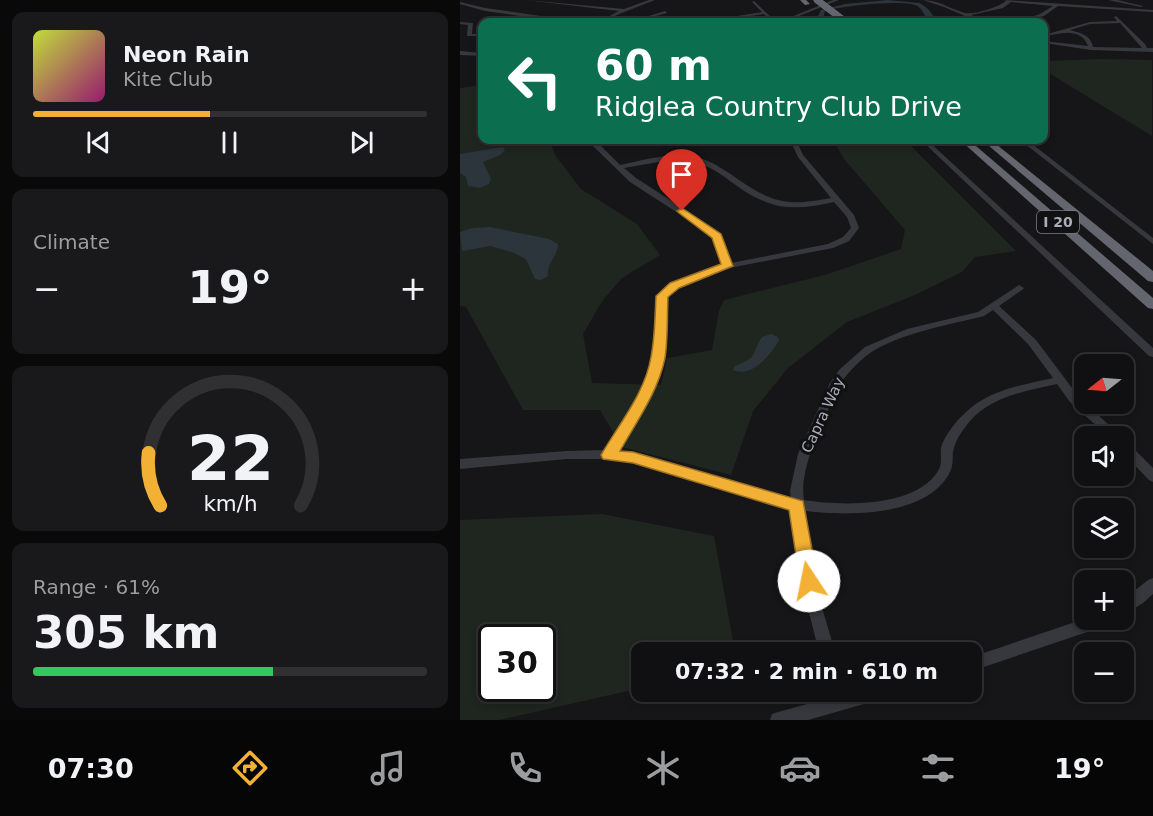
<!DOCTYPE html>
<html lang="en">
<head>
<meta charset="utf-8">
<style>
  body { margin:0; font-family:"DejaVu Sans",sans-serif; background:#19191b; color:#f1f3f6; height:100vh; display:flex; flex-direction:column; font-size:22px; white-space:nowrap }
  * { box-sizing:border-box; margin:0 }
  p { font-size:20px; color:#9c9d9f }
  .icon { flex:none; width:33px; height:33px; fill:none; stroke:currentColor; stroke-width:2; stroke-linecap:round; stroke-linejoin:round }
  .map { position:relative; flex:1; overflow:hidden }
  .side { display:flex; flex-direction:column; gap:12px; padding:12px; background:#09090a; width:460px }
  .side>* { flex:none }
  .banner { position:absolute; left:18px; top:18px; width:570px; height:126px; border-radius:12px; box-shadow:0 3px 9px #0003,0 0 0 2px #303032; background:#0b6e4f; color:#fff; overflow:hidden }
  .needle { width:39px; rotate:253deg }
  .tools { position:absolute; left:614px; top:354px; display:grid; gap:12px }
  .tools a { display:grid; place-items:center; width:60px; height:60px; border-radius:12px; background:#101012; box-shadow:0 3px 9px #0003,0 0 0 2px #303032; font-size:30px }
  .speed { position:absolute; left:18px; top:624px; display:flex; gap:12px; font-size:30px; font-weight:700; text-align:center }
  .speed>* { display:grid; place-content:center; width:78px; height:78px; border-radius:50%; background:#101012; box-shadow:0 3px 9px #0003,0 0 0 2px #303032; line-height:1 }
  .speed .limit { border:3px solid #111; border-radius:9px; background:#fff; color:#111 }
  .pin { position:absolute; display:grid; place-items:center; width:51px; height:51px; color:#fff; margin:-62px -26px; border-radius:50% 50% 50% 0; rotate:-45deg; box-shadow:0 0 6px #0007 }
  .pin .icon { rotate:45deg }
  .me { position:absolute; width:66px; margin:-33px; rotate:349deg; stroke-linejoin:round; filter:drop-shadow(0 0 4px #0008) }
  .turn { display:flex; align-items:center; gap:21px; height:126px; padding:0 18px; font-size:27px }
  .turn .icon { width:78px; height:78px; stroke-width:2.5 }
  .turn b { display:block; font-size:42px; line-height:51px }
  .big { font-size:45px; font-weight:800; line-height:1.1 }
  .side .card { flex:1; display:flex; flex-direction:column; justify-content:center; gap:9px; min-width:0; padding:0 21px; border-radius:12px; background:#19191b }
  .side .dial { align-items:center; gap:0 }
  .dial svg { height:156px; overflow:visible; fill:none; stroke:#303032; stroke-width:7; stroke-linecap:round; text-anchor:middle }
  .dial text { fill:#f1f3f6; stroke:none }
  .song { display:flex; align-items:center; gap:18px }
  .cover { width:72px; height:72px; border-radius:9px; background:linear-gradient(135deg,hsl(70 70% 55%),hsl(320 70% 35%)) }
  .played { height:6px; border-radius:3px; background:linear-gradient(90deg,#f2b134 45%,#303032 45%) }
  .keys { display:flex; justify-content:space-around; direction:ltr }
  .heat { display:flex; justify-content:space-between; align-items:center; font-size:33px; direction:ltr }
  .charge { height:9px; border-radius:4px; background:linear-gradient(90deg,#34c759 61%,#303032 0) }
  .trip { position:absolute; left:171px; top:642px; width:351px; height:60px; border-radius:12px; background:#101012; box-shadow:0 3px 9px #0003,0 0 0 2px #303032; font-weight:800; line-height:60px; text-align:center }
  .dock { display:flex; height:96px; justify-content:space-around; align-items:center; background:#060607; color:#9c9d9f }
  .dock .icon { width:42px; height:42px }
  .dock .on { color:#f2b134 }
  .dock b { font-size:27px; color:#f1f3f6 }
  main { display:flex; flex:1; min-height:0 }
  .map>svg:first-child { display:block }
  .green { fill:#1e261f; fill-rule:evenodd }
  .water { fill:#2c353c }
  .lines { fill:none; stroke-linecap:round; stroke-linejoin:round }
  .minor { fill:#37383d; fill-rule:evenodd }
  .highway { fill:#63666e; fill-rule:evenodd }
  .highway-bridge { stroke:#63666e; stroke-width:7 }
  .route { fill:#f2b134; stroke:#9d7322; stroke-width:1.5 }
  .labels { text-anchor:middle; stroke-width:6; stroke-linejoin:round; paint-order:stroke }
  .shield { fill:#111113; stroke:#7b7e86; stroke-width:1.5 }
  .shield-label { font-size:14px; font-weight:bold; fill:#a8adb8 }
  .street-label { font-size:15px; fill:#a8adb8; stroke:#111113 }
</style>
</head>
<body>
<main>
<section class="side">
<div class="card">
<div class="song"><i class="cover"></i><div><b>Neon Rain</b><p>Kite Club</p></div></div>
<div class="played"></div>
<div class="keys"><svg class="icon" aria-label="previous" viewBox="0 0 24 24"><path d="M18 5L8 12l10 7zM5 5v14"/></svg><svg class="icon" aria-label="pause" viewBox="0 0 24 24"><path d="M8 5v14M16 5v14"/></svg><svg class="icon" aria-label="next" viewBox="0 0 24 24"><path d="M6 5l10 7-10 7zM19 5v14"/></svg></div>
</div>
<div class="card"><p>Climate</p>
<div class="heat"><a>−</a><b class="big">19°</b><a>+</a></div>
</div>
<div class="card dial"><svg viewBox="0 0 100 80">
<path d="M14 69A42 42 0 1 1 86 69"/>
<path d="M14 69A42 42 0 0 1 8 42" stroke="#f2b134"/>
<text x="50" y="56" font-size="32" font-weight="700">22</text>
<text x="50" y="72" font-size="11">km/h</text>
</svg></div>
<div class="card"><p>Range · 61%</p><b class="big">305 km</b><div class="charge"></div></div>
</section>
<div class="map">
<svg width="693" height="720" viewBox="0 0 693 720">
  <rect width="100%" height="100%" fill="#161618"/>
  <path class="green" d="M639,59L692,60V136L584,70V61Z
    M22,85V140H90L95,155L121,189L177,224L200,255L162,278L143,300L123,334L132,383L201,385L207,358L252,350L259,311L264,300L365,275L441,249L445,230L384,159L373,140H445L556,251L515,257L502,272L455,295L387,322L328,368L293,411L271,475L162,447L140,410H63L6,307L0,306V88Z
    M142,514L254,536L275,652H182L181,688L39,720H0V520ZM32,638H82V688H32Z"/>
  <path class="water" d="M428,0L460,3L468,9L478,22H469C464,16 463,8 455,5C438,0 383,6 365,11L362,22H355L361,10L385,4Z
    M43,147L45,150L40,155L23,162L31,179L29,184L20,188L8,186L6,177L0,173V154Z
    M30,227L89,239L98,244C98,256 86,264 88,276L81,280L75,279L66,259L52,252L30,246L2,251L0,232L12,228Z
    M311,334L318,337L319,340C311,355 292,378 273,370L275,366C300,356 290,355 302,337Z"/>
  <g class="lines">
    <path class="minor" d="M65,0L164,9L189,0H195L159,14L142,22H138L159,11Z
      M373,0H379L324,22H319Z
      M463,0C479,0 490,9 505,13C514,15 539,7 546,1L545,0L693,10V12L598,6L584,16L555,22L580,14L593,6L551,2L543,8L511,15L524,22H519L484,7Z
      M648,0H657L683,6L681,7Z
      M294,1L316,22H312L304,14L249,22L247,21L302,12L292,2Z
      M0,2L25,8L88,17L102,22L25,11L0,4Z
      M205,11L207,13L174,22H169Z
      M656,16L685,44L687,48H693V52L631,50L584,43V41L628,46C621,27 599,33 584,37V35L630,22L657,21L654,17ZM660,23L682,48L633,47C631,35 620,33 610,30L630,24Z
      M0,22L13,23L12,34H22V36H7L8,25L0,24Z
      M0,51L22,53V56L0,55Z
      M129,140H135L160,165C187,159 216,151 243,159C256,164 268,172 279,180C314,204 330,206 371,198L338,157L330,140H336L343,155L394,215L399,228L389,241L373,248L269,268L212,291L205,301L203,356L199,372L192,393L157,451L184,455L269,482L331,498L330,491L338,454L370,383L379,370L405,347L447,329L518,312L559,285L564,288L562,290L539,306L576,340L624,404H626L661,436H648L610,402L597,384C567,391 532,396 510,421C504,428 496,439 494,448C491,458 495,463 489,474C465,517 387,516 346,511L359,597L375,652H359L345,597L332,508L295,499L172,461L150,459H107L0,469V459L107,451L146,450L180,393L189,372L193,356L195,301L206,287L262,265L257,242L249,233L170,182L133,146ZM210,160C259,159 267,187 306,202C328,211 352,207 374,202L387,217L391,228L383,237L368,244L271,263L265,242L255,229L176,178L164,168ZM533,310L568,344L593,378C562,385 527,390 504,414C496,421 483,438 481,448C480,456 483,463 478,471C455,508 381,506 344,500C338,466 367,415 380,384C388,372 401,359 413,351C445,332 489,325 524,316Z
      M461,140H467L693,348V357L689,356Z
      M560,140H567L693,238V244Z
      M663,441L667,442L693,468V482L689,480L663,453Z
      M693,578V594L683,603L663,615V600L688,580Z
      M624,619L650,620L647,625L642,627L512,671V657Z
      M391,692H426L424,698L418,700L348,720H310L312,714L318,712Z"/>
    <path class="highway" d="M340,0H346L350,4L345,5Z
      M500,140H509L693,298V309L688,308Z
      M522,140H531L693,271V282L688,281Z"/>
    <path class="highway-bridge" d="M357,0L386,22"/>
  </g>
  <path class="route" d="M222,208L261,234L273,266L219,288L208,297C207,317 208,339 205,358C198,392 177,421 160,451L173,452L343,501L358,581L356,586L349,589L342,586L340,581L329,510L173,463L143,459L141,455C159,424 185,393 191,357C195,337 195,316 196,296L210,283L261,264L252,238L219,213L217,211Z"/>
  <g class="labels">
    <rect class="shield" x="577" y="211" width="42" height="22" rx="4.5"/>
    <g class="shield-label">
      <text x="598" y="227">I 20</text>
    </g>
    <g class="street-label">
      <text transform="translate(363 415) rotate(-65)" y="5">Capra Way</text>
    </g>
  </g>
</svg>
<div class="tools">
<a><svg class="needle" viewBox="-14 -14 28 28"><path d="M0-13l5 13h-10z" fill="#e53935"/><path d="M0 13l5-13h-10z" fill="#9c9d9f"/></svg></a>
<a><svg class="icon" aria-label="sound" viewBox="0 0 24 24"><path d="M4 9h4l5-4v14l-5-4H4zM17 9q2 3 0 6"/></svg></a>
<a><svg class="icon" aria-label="layers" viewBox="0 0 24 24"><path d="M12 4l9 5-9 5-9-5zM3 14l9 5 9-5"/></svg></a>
<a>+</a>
<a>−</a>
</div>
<div class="speed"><div class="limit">30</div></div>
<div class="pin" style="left:222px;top:211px;background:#d93025"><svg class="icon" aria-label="arrive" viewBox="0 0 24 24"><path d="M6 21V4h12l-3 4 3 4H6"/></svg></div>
<svg class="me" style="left:349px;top:581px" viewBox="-20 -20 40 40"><circle r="19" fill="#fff"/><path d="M0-13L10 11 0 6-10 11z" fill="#f2b134"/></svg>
<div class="trip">07:32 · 2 min · 610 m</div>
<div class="banner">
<div class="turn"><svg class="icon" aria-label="left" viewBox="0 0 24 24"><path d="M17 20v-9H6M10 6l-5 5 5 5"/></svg><div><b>60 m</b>Ridglea Country Club Drive</div></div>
</div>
</div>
</main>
<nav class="dock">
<b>07:30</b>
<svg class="icon on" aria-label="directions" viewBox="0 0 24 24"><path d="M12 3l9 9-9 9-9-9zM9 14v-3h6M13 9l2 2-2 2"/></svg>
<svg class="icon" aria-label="music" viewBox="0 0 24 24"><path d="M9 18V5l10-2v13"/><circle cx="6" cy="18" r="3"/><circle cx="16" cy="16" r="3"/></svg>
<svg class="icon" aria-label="phone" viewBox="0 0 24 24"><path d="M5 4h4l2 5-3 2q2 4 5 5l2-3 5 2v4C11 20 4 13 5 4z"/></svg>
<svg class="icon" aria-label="climate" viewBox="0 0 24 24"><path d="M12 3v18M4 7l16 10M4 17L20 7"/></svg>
<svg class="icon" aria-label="car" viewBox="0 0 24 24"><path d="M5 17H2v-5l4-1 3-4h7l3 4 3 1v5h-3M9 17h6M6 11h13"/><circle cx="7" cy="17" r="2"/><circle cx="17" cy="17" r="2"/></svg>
<svg class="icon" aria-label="filters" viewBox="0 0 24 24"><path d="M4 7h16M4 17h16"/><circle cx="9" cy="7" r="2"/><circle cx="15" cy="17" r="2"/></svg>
<b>19°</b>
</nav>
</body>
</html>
